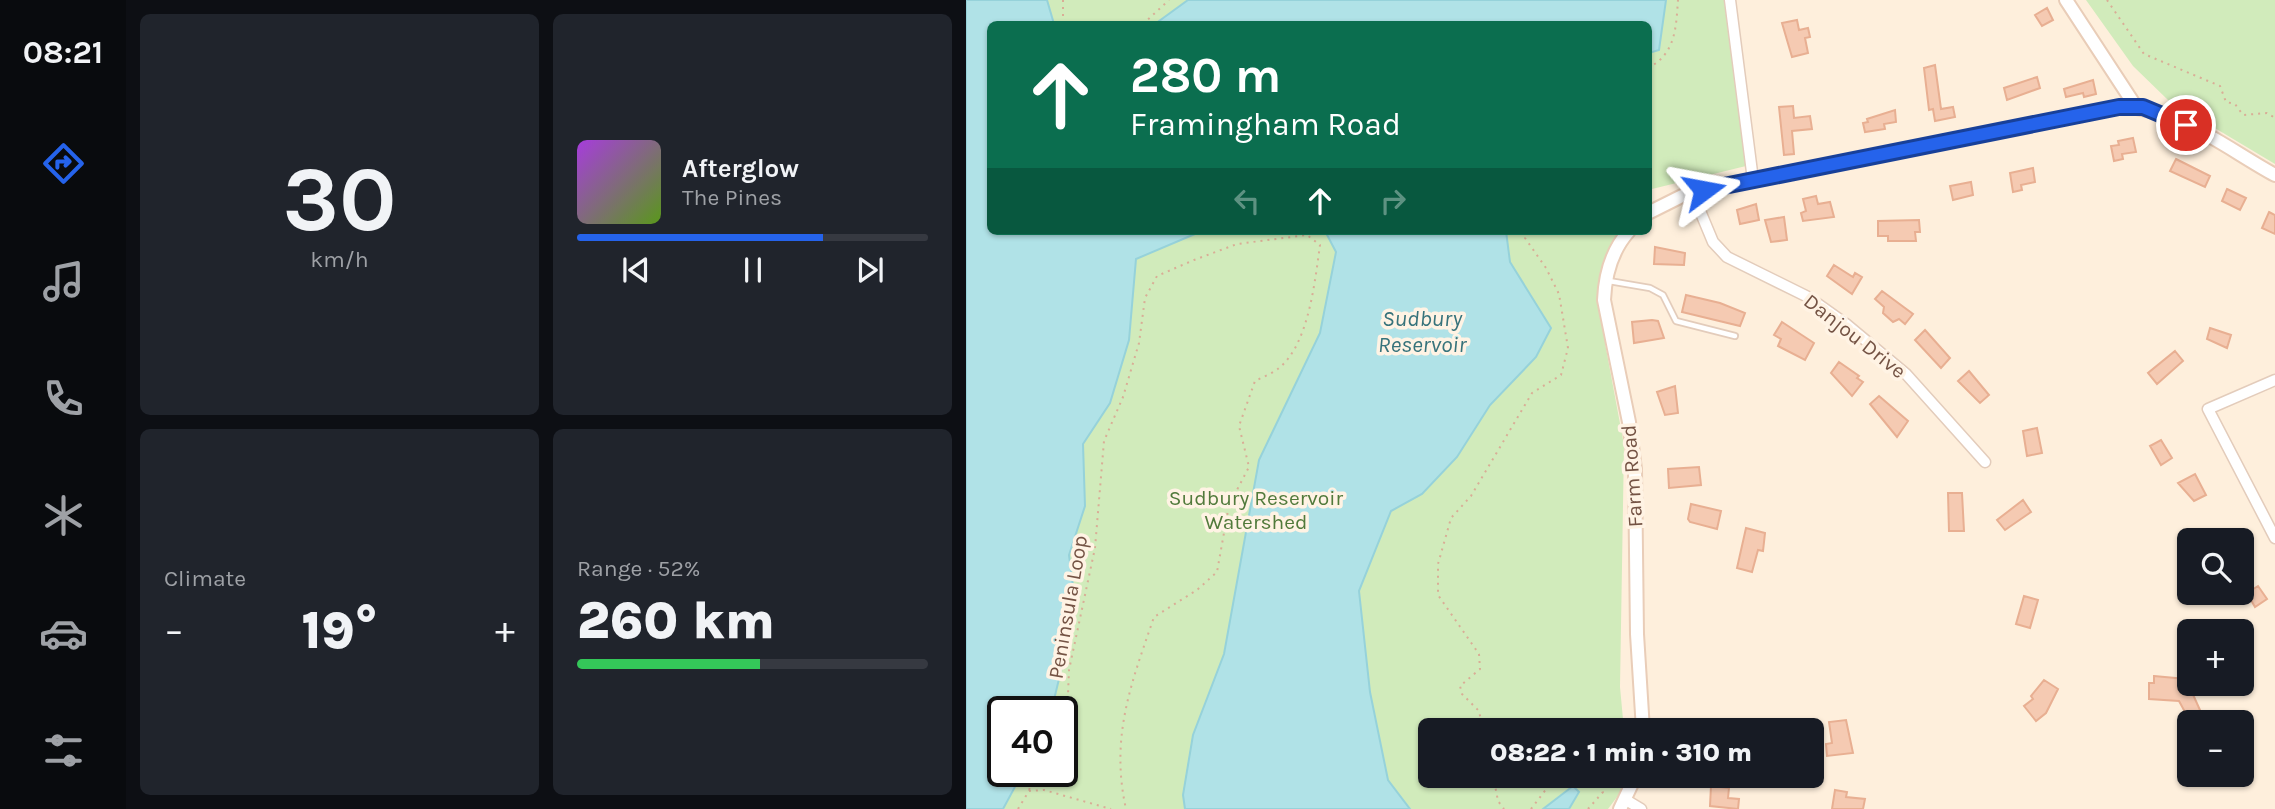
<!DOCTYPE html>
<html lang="en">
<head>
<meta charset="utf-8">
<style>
  body { margin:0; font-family:Karla,sans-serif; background:#20242c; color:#f1f3f6; height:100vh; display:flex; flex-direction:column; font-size:26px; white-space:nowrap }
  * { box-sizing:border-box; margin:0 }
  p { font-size:23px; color:#9ea1a6 }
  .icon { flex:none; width:38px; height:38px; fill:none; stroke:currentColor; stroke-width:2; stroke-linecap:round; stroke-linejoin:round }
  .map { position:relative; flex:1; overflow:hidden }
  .panel { display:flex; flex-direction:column; gap:14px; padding:14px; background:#0d0f14; width:840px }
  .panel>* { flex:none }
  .guide { position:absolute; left:21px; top:21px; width:665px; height:214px; border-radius:10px; box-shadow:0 2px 5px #0004; background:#0b6e4f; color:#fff; overflow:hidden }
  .fabs { position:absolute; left:1211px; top:528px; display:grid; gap:14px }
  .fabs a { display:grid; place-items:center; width:77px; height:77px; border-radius:10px; background:#171b24; box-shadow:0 2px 5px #0004; font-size:35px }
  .speed { position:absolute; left:21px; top:696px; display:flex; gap:14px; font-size:35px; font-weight:700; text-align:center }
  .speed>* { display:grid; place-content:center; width:91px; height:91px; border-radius:50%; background:#171b24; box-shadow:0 2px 5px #0004; line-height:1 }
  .speed .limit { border:4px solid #111; border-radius:10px; background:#fff; color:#111 }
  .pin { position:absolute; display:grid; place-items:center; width:60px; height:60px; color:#fff; margin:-30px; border:4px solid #fff; border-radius:50%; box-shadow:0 2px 7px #0007 }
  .me { position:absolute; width:77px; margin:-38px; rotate:77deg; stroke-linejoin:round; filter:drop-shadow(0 0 5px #0008) }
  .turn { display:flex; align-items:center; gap:24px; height:147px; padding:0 28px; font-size:32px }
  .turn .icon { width:91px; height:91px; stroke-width:2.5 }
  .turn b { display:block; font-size:49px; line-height:60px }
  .lanes { display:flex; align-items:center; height:66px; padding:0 28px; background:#0003; justify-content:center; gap:35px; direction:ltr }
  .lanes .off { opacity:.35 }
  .big { font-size:52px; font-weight:800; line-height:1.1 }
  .panel .widget { flex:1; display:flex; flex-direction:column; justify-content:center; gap:10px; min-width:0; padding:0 24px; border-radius:10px; background:#20242c }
  .panel .dial { align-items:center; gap:0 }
  .dial b { font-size:91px; line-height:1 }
  .song { display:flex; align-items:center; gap:21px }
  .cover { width:84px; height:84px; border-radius:10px; background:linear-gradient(135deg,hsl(280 70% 55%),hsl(90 70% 35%)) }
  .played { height:7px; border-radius:4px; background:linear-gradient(90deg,#2563eb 70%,#363941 70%) }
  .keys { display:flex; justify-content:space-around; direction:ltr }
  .heat { display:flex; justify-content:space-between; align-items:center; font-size:38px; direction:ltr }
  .charge { height:10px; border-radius:5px; background:linear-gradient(90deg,#34c759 52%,#363941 0) }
  .panel .tiles { flex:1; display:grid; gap:14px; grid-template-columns:repeat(2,1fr) }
  .trip { position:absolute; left:452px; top:718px; width:406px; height:70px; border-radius:10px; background:#171b24; box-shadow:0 2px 5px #0004; font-weight:800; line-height:70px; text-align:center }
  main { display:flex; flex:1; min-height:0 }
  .tab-bar { display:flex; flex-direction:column; width:126px; justify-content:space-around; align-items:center; background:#090b0e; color:#9ea1a6 }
  .tab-bar .icon { width:49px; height:49px }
  .tab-bar .current { color:#2563eb }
  .tab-bar b { font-size:32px; color:#f1f3f6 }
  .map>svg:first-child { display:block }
  .green { fill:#d1ebbb; fill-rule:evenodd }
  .water { fill:#b0e2e7; stroke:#96d2da; stroke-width:2 }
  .building { fill:#f5cab2; stroke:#e8af92; stroke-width:2 }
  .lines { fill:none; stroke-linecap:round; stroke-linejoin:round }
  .lane-casing { stroke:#e3ccbb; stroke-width:8 }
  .street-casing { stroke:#e3ccbb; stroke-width:13 }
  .secondary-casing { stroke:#e9cdb8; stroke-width:16 }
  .path { stroke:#d9ad96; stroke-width:2; stroke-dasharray:2 5; stroke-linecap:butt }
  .lane { stroke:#fff; stroke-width:4.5 }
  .street { stroke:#fff; stroke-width:10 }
  .secondary { stroke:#fff; stroke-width:12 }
  .route-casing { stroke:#184099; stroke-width:18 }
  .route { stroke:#2563eb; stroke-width:12 }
  .labels { text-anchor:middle; stroke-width:7; stroke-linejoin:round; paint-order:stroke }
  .street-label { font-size:21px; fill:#745344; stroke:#fff3e4 }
  .park-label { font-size:21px; fill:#517a3b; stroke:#fff3e4 }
  .water-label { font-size:23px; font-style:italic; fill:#37737b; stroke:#fff3e4 }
</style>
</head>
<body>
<main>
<nav class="tab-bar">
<b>08:21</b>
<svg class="icon current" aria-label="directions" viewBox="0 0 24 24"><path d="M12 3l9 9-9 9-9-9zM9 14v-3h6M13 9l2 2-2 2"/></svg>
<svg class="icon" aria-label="music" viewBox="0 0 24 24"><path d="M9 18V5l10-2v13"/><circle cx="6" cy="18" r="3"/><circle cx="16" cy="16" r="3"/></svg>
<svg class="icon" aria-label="phone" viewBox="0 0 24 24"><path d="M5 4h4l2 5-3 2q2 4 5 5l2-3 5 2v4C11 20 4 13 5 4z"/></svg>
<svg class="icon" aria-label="climate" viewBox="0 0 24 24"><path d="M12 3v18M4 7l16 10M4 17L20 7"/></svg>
<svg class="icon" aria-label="car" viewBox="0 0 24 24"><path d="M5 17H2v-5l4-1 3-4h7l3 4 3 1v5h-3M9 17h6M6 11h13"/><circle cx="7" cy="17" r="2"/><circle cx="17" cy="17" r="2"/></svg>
<svg class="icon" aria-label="filters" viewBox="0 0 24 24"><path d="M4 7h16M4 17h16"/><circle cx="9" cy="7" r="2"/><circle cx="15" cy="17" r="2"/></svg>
</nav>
<section class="panel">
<div class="tiles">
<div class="widget dial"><b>30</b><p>km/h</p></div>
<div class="widget">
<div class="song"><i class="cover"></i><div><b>Afterglow</b><p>The Pines</p></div></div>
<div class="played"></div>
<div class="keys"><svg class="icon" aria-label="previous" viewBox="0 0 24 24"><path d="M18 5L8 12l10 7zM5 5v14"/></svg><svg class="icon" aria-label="pause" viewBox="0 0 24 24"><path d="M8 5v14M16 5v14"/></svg><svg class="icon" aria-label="next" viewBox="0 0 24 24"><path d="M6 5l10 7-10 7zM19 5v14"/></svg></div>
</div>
<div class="widget"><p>Climate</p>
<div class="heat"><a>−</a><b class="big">19°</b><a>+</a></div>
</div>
<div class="widget"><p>Range · 52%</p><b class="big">260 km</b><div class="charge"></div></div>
</div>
</section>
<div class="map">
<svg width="1309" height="809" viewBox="0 0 1309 809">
  <rect width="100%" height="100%" fill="#feefdc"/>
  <path class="green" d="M0,0H758L780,166L686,189L683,195L682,24H24V231H659L638,264L639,343L658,445L654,687L658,730H464V775H659L654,793L642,809H0ZM37,712H96V772H37Z
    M1120,0H1309V164L1202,100L1167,66Z"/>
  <path class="water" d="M0,0H81L88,24H24V231H236L170,259L163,340L144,403L117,444L119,506L103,555L110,609L85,712H37V772H57L37,809H0Z
    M222,0H700L693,50L683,53L682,24H189Z
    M359,231H540L544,262L585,328L570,357L524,405L491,457L456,494L425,511L393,591L404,692L422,780L444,809H219L217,795L227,735L258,654L293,460L354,333L370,252Z
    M607,786L613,792L603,809H577Z"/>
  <path class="building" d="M1081,8L1087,20L1076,26L1069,15Z
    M831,20L833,30L842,28L844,37L839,38L842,53L826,57L816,23Z
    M969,65L975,109L987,107L989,117L969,121L967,109L963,110L958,68Z
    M1071,77L1074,88L1041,100L1038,88Z
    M1127,80L1130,94L1118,97L1117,93L1100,97L1098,89Z
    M827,106L828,118L844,116L846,129L826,131L828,154L818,155L813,107Z
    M929,110L930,122L918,124L919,129L899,132L897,123L902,122L901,119Z
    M1167,138L1170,152L1156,154L1157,159L1148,161L1145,146L1153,145L1152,141Z
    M1210,159L1244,176L1239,187L1204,171Z
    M1067,168L1069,182L1055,185L1056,190L1047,192L1044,173Z
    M1005,182L1007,195L987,200L984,186Z
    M1261,189L1280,198L1274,210L1256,201Z
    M850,196L852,204L864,202L868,217L837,221L835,213L840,211L837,199Z
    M790,204L793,220L774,224L771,210Z
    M1303,212L1309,215V234L1296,228Z
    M818,217L821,240L805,242L799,220Z
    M953,220L954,232H949L950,241H922V236H912V221Z
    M689,247L719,253L718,265L688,264Z
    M868,265L887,277L889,273L896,277L886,294L861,276Z
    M916,291L947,314L939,324L933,319L927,322L917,313L918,307L909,299Z
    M720,295L754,303L779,313L774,326L716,312Z
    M686,320L692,321L698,338L668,343L666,322Z
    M816,322L848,343L839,360L812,346L815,339L808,335Z
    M1244,328L1265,335L1261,348L1241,339Z
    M959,330L984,358L975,368L949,340Z
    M1209,351L1217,361L1191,384L1182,373Z
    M873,362L893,376L891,378L897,382L886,396L865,373Z
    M1003,371L1023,395L1014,403L992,381Z
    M709,386L712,413L699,415L691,392Z
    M913,396L942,421L931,437L904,404Z
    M1071,428L1076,453L1061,456L1057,431Z
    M1195,440L1206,458L1195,465L1184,446Z
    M733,467L735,485L703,488L702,469Z
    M1229,474L1240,495L1228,501L1212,483Z
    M982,493H996L998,531H983Z
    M1057,500L1065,512L1039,530L1031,520Z
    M725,504L755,511L751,529L724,522L722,519Z
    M780,528L799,533L797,551L792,550L786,572L771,568Z
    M1292,586L1301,599L1289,607L1281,593Z
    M1058,596L1072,600L1064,628L1050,624Z
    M1188,676L1220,679L1238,719L1225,723L1213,701L1183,699V683H1188Z
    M1078,680L1092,689L1080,713L1070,721L1058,706L1067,699L1065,696Z
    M880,720L887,753L861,756L860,744L866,743L863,722Z
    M745,786L763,788L762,798L773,799L772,809L744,806Z
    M869,790L881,792L880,797L899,799L897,809H866Z"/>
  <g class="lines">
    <g class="lane-casing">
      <path id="lane" d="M643,281L684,288L697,295L710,321L769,336"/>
    </g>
    <g class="street-casing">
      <path id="street" d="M764,0L787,180
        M727,194L747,242L761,257L842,297L880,324L940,374L1019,462
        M1309,380L1242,409L1309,538
        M660,800L675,809"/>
    </g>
    <g class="secondary-casing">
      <path id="secondary" d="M1100,0L1170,107
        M682,213L716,196L761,185L1153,107C1210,106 1261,149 1309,175
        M663,231C646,250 639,275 638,300L663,422L669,469L671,634L677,730
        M654,809L670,775"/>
    </g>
    <path class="path" d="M97,0V24
      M1141,0L1178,54L1254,86L1260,102L1269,104L1277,115L1301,113L1309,118
      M177,24L203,0
      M682,68C710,54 710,27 712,0
      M95,712L102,694L103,670L129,548L138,441L157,397L173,343L179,298L191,276L228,260L271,244L341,235L354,245C349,280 343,344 313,368C307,373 297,377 289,381L273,426L283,467L263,505L251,572L231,590L188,617C165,684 144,737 160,809
      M517,730L513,711L496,694L494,686L514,669L513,654L472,595V564L485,518L505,496L566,393L595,375L602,348L593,294L580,268L559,238V231
      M527,775L532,801L538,809
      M63,790L71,772
      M52,809L63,791L78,790L145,809
      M565,809L591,775
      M622,809L637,792L631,775"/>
    <use href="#lane" class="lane"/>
    <use href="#street" class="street"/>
    <use href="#secondary" class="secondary"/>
  </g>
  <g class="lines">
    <g class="route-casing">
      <path id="route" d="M738,190L1153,107H1177L1220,125"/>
    </g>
    <use href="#route" class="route"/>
  </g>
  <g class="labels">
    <g class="street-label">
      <text transform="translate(889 336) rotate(38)" y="7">Danjou Drive</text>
      <text transform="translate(666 476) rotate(-94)" y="7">Farm Road</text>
      <text transform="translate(102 607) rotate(-80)" y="7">Peninsula Loop</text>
    </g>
    <g class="park-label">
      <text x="290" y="505">Sudbury Reservoir<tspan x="290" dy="24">Watershed</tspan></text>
    </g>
    <g class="water-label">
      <text x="456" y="326">Sudbury<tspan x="456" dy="26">Reservoir</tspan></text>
    </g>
  </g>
</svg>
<div class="fabs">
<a><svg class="icon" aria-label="search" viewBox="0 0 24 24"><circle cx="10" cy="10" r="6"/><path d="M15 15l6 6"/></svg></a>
<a>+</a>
<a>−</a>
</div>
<div class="speed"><div class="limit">40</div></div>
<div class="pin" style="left:1220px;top:125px;background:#d93025"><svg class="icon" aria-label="arrive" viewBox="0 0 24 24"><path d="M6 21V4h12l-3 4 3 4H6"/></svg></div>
<svg class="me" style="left:738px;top:190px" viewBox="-20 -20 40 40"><path d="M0-17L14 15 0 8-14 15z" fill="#2563eb" stroke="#fff" stroke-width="4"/></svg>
<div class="trip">08:22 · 1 min · 310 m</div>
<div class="guide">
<div class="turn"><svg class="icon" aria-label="ahead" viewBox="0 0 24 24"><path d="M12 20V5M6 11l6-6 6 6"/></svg><div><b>280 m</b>Framingham Road</div></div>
<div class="lanes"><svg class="icon off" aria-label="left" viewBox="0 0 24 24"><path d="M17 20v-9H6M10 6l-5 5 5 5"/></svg><svg class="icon" aria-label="ahead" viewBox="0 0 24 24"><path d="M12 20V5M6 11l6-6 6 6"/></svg><svg class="icon off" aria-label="right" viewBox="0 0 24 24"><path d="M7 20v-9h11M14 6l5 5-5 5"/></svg></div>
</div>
</div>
</main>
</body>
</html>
